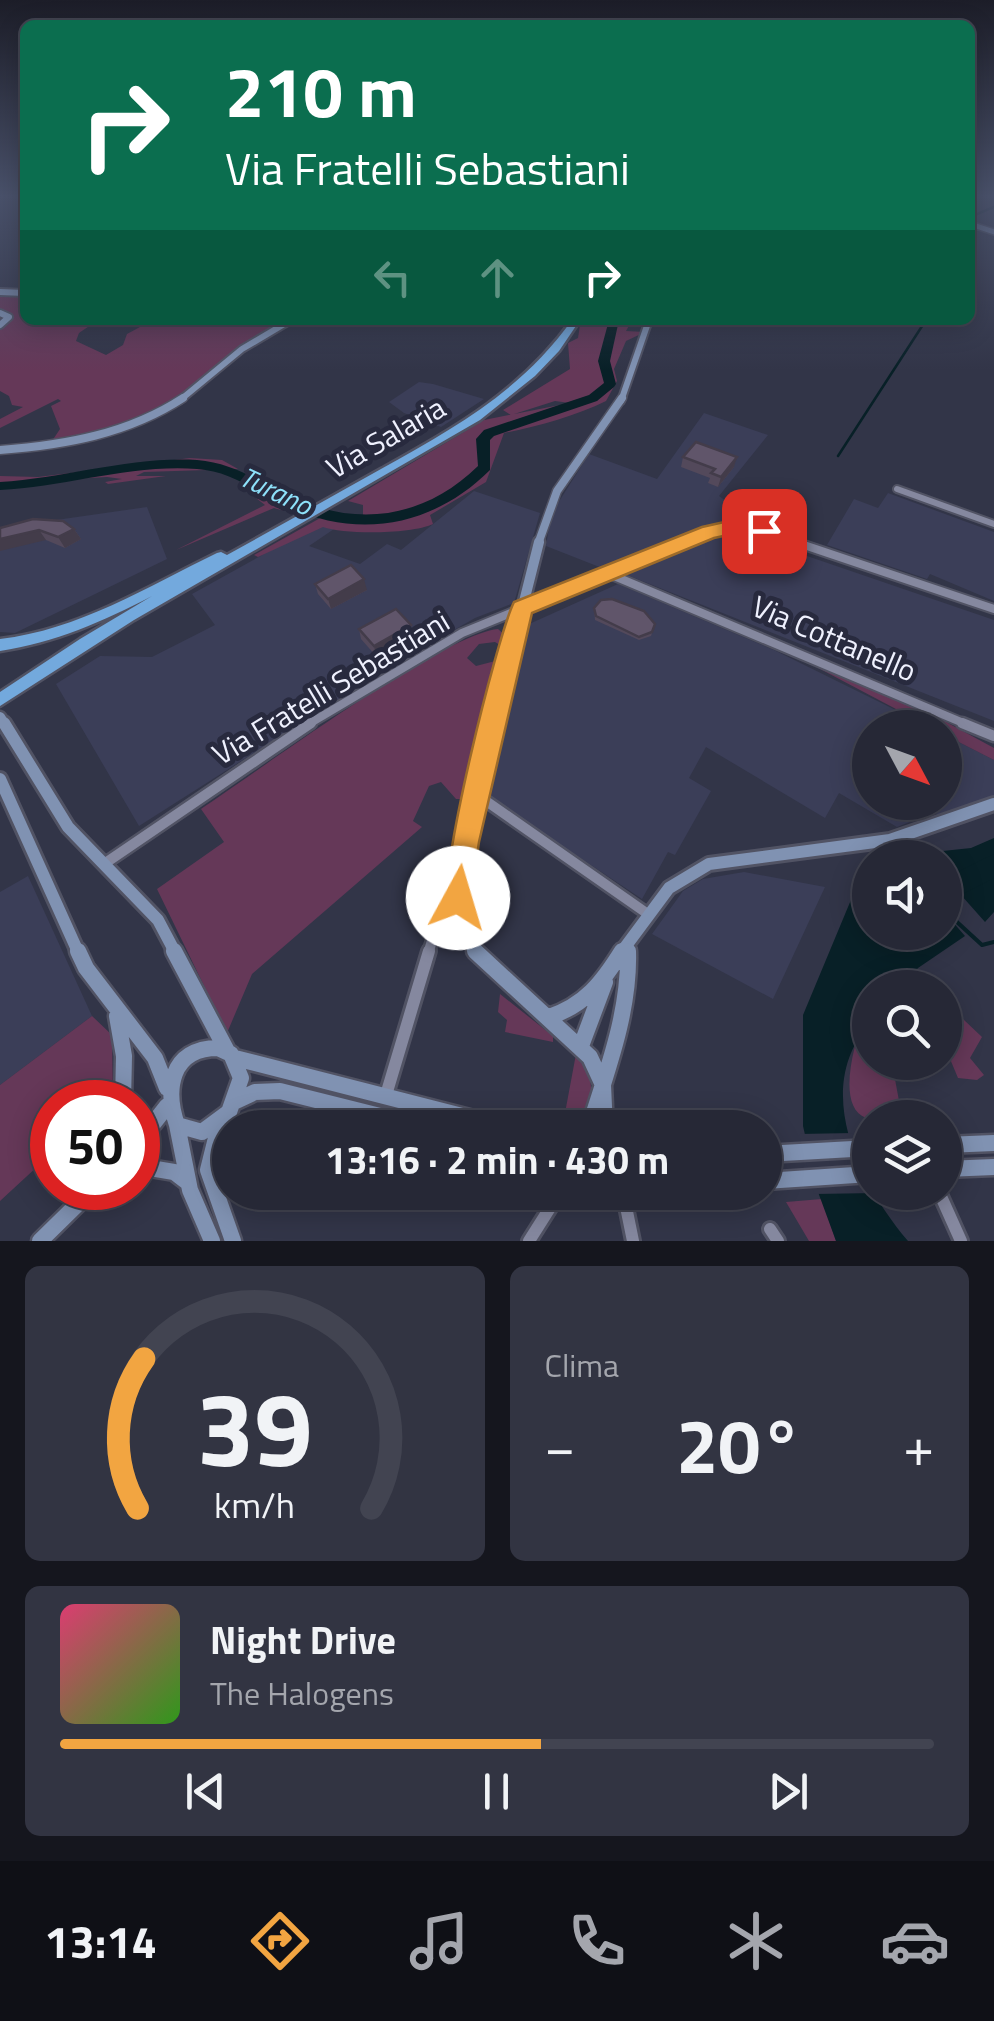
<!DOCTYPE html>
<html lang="it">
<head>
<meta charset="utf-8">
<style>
  body { margin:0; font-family:"Titillium Web",sans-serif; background:#323442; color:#f1f3f6; height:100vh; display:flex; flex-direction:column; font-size:38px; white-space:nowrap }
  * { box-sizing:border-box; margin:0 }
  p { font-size:32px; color:#a4a6ad }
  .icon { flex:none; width:55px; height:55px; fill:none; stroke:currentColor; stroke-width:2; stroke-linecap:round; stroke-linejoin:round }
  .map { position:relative; height:1241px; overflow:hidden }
  .side { display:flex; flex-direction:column; gap:25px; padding:25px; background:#15161e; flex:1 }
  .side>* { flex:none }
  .guide { position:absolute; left:20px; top:20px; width:955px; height:305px; border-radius:15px; box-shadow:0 5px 25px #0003,0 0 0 2px #424451; background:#0b6e4f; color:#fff; overflow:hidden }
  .needle { width:65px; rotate:131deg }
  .buttons { position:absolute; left:852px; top:710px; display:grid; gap:20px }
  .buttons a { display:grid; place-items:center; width:110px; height:110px; border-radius:50%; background:#262836; box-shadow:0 5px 25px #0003,0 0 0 2px #424451; font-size:50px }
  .speed { position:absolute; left:30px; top:1080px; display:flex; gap:20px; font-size:50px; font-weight:700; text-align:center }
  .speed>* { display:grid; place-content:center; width:130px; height:130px; border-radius:50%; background:#262836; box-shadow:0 5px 25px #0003,0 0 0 2px #424451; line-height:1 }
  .speed .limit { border:15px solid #d22; background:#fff; color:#111 }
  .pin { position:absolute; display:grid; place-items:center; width:85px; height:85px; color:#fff; margin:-42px; border-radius:20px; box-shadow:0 5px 15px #0006 }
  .me { position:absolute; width:110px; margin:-55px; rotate:6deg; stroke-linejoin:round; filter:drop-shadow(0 0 8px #0008) }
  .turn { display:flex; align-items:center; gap:35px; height:210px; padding:0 40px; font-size:45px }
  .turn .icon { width:130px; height:130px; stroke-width:2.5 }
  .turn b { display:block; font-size:70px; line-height:85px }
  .lanes { display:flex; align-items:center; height:95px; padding:0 40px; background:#0003; justify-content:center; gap:50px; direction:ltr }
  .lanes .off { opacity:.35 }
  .big { font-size:75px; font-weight:700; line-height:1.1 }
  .side .widget { flex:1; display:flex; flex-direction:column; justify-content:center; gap:15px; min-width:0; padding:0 35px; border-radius:15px; background:#323442 }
  .side .dial { align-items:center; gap:0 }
  .dial svg { height:260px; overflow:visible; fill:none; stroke:#424451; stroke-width:7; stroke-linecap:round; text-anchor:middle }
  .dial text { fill:#f1f3f6; stroke:none }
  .song { display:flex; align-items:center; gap:30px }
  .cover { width:120px; height:120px; border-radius:15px; background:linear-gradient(135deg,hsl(340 70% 55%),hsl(110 70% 35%)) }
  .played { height:10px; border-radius:5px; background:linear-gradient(90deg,#f2a541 55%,#424451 55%) }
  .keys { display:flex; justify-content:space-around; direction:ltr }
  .heat { display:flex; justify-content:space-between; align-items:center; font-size:55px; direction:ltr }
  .side .tiles { flex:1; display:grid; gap:25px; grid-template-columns:1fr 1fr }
  .widget:last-child { grid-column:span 2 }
  .trip { position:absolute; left:212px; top:1110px; width:570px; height:100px; border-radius:50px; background:#262836; box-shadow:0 5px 25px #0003,0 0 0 2px #424451; font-weight:700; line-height:100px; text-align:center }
  .menu { display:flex; height:160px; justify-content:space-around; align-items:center; background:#0f1016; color:#a4a6ad }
  .menu .icon { width:70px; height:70px }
  .menu .on { color:#f2a541 }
  .menu b { font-size:45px; color:#f1f3f6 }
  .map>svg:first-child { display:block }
  .built { fill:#3b3e58 }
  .green { fill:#653858 }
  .water { fill:#082027 }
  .pier { fill:#323548 }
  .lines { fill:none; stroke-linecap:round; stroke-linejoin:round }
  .stream-far1 { stroke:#082027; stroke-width:2.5 }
  .stream { stroke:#082027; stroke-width:4 }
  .river { fill:#082027; fill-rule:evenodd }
  .highway-tunnel { stroke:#4e5163; stroke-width:8; stroke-dasharray:8 4; stroke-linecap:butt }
  .street-far3-casing { stroke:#515364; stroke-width:10 }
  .street-far2-casing { stroke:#515364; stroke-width:12 }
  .street-far1-casing { stroke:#515364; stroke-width:15 }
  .street-casing { stroke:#515364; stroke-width:18 }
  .secondary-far5-casing { stroke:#515364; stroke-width:8 }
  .secondary-far4-casing { stroke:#515364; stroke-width:10 }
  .secondary-far3-casing { stroke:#515364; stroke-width:11 }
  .secondary-far2-casing { stroke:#515364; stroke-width:15 }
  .secondary-far1-casing { stroke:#515364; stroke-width:18 }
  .secondary-casing { stroke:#515364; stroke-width:21 }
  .highway-casing { stroke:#515364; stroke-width:5 }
  .street-far3 { stroke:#85889f; stroke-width:6 }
  .street-far2 { stroke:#85889f; stroke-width:8 }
  .street-far1 { stroke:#85889f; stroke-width:10 }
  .street { stroke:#85889f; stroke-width:12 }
  .secondary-far5 { stroke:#8092b2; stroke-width:5 }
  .secondary-far4 { stroke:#8092b2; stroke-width:6 }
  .secondary-far3 { stroke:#8092b2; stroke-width:8 }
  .secondary-far2 { stroke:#8092b2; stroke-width:10 }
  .secondary-far1 { stroke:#8092b2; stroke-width:12 }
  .secondary { stroke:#8092b2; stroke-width:16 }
  .highway { fill:#73a9dd; fill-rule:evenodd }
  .wall { fill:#53495b }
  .shaded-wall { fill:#433c4a }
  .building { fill:#60556a; stroke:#433c4a; stroke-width:2.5 }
  .route { fill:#f2a541; stroke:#9d6b2a; stroke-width:2.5 }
  .labels { text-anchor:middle; stroke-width:10; stroke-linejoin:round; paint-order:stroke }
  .far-water-label { font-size:28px; font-style:italic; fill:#8ee1fa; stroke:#282a3e }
  .street-label { font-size:30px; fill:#eff1fe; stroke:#282a3e }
</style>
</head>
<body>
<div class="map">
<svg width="994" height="1241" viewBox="0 0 994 1241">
  <rect width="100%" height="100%" fill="#323548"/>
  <path class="built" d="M419,382L433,384L484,399L441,427L404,413L389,402Z
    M704,413L768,435L719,496L761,526L712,525L602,568L546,546L551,514L589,454L657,479Z
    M474,491L540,513L514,603L475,618L381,672L139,826L56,684L100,656L152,657L215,625L192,594L316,525L334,529L309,546L360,564L387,544L401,550Z
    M888,493L994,532V601L930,574L927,579L827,545L854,499L878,508Z
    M147,507L167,559L15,633L0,632V528Z
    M729,533L773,538L772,544L994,620V721L622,573Z
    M618,584L774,650L930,727L870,728V802H945V735L994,760V797L943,820L935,812L897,827L839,793L825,818L706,747L689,778L711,791L675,855L668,852L642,899L483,793L527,625Z
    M744,872L825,887L773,999L652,934L683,891L703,879Z
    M28,876L92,1016L0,1085V892Z"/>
  <path class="green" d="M0,294L25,295V320H98L79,333L76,341L106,355L123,345L127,334L153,320H286L238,348L175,403L95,435L50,444L60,429L51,406L61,401L58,399L0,428V419L23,407L12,405L9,396L0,391V328L14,317L0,311Z
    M588,320H632L626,331L645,332L626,341L614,369L617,381L606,401C576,416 535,427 504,433L486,482L430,515L433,524C412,534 345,535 323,527L258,557L254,555L331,512L363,516V505L348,501L484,420L570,403L555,401L511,415L503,410L570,369L568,343L578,338L580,325Z
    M190,458L222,460L238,469L144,472L136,476H166L108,484L105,482L122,479L107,477L0,483V476L38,477Z
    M250,480L259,482L266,490L296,492L304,500C297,513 286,512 274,508L176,550L265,505L248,492Z
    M498,629L508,638L505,655H498L500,645L495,642L479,644L467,658L476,666L503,659L465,799H456L441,782L429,786L413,821L422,827L252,974L227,1033L157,889L224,842L201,809C257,772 443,634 498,629Z
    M807,662L935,716L994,748V760L945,735V728L930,727Z
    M500,994L553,1036V1042L505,1032L507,1020L498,1012Z
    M870,999V1062L892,1063L902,1117C892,1117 870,1119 866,1118C831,1104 861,1024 870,999Z
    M945,1002L982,1037L970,1058L984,1075L977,1080L958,1078L945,1047Z
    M92,1016L112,1035L113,1102H52V1153L0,1201V1085Z
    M576,1054C593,1078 597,1091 581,1117L565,1113Z
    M822,1199L836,1241H809L786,1202Z"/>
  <path class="water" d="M994,838V912L985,922L945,877V858L924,853L971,848Z
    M870,885V932H945V913L965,936L918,968L901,987L870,988V1023C811,1090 860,1184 908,1241H836L818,1192L803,1126V1015L853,895Z"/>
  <path class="pier" d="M853,1133L870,1174V1192L878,1193L814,1194L799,1134Z"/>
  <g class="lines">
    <path class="stream-far1" d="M970,217L994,207
      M838,456L926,320"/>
    <path class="stream" d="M945,911L982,945L994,942"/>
    <path class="river" d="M609,320H619L610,361L616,384L614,387L597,401L494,436L490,440V470C432,528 354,541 280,503C252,489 230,471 197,469C131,464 65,487 0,490V482C66,478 132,456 197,460C236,463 261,484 296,499C362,528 427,516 478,466L476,439L484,430L589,395L604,383L598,361Z
      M994,854V878L945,903V878Z"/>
    <path class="highway-tunnel" d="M19,196L25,198"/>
    <g class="street-far3-casing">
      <path id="street-far3" d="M897,489L994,524
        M679,544C730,523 752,527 803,544"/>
    </g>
    <g class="street-far2-casing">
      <path id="street-far2" d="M795,542L994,609
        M607,573L968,725
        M307,725L462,633L685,542"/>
    </g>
    <g class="street-far1-casing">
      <path id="street-far1" d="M962,723L994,736
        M476,794L645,912
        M104,864L311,723
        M428,954L455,864"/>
    </g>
    <g class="street-casing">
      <path id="street" d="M386,1095L429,951
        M623,1192L633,1241
        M939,1192L961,1241
        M770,1229L778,1241
        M529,1241L560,1192"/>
    </g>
    <g class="secondary-far5-casing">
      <path id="secondary-far5" d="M970,224L994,232"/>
    </g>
    <g class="secondary-far4-casing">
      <path id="secondary-far4" d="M0,292L25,293
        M0,313L9,317L0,325
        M179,401L242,349L291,320
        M621,401L649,320"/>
    </g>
    <g class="secondary-far3-casing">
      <path id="secondary-far3" d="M0,450C65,445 128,434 183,398
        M538,544L557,491L622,398"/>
    </g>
    <g class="secondary-far2-casing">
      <path id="secondary-far2" d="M0,717L5,725
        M493,725L539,542"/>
    </g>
    <g class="secondary-far1-casing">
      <path id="secondary-far1" d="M4,723L68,827L158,920L176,954
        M0,779L79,954
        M477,954C435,888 477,792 494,723
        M620,954L669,888L709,864L890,840L994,804"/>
    </g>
    <g class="secondary-casing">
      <path id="secondary" d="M78,951L86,968L155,1058L167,1088
        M174,951L227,1051
        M475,951L590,1057L603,1085L605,1128
        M117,1016L124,1056L123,1102
        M549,1017C585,1005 602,983 622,951
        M581,1046L605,982
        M218,1048L231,1054L241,1078L229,1112L202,1132L177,1125C165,1090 170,1048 218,1048Z
        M235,1058L509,1128
        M236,1101L255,1092L280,1091L428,1128
        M177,1125L190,1190L212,1241
        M219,1126L208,1170L233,1241
        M589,1128C607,1071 630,1011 628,951
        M138,1143L167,1106
        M945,1145L994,1143
        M765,1154L870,1148
        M138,1166L174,1172L187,1182
        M945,1169L994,1167
        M765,1181L870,1174
        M40,1241L94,1188"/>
    </g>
    <g class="highway-casing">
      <path id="highway" d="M572,320H580L559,351L535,376L480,420L134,620L0,706V692L80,639L152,596C104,621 54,643 0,651V639C78,630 147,587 217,553L221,552L227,555C278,527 329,498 381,469C456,427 520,392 572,320Z"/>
    </g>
    <use href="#street-far3" class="street-far3"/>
    <use href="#street-far2" class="street-far2"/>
    <use href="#street-far1" class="street-far1"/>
    <use href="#street" class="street"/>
    <use href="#secondary-far5" class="secondary-far5"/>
    <use href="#secondary-far4" class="secondary-far4"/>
    <use href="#secondary-far3" class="secondary-far3"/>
    <use href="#secondary-far2" class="secondary-far2"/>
    <use href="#secondary-far1" class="secondary-far1"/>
    <use href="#secondary" class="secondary"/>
    <use href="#highway" class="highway"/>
  </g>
  <path class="wall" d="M683,457L734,467L718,487L708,483L710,478L681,467Z
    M0,528L74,529L81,539L65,548L46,540Z
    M315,584L367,590L331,609L318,594Z
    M594,608L655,624L651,636L639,640L595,620Z
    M411,625L412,635L376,656L361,639L359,629Z"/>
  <path class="shaded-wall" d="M737,457L734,467L718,487L721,477Z
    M74,529L81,539L65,548L58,537Z
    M39,530L46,540L0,551V539Z
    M364,579L367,590L331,609L328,599Z
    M411,625L412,635L376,656L374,646Z"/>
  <path class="building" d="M696,442L737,457L721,477L711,473L715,469L683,457Z
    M33,519L63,521L74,529L58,537L39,530L0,539V528Z
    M351,565L364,579L328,599L315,584Z
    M612,599L644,611L655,624L652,632L639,637L596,616L594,608L601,600Z
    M396,609L411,625L374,646L359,629Z"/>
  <linearGradient id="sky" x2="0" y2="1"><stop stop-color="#1c1d28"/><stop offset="0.53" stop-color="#49516a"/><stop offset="1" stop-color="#49516a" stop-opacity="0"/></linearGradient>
  <rect width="994" height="370" fill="url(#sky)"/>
  <path class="route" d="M733,520L764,524L774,531L764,538L733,534L714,538L532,613L479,842L469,909L458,914L448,909C436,881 497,636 514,602L702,527Z"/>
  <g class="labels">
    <g class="far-water-label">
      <text transform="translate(276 491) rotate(25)" y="10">Turano</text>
    </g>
    <g class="street-label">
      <text transform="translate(386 438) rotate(-30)" y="10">Via Salaria</text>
      <text transform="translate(834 639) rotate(23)" y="10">Via Cottanello</text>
      <text transform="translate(331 688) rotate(-31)" y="10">Via Fratelli Sebastiani</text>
    </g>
  </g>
</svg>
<div class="buttons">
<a><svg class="needle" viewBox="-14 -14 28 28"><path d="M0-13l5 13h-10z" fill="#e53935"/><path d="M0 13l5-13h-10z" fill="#a4a6ad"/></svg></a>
<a><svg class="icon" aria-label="sound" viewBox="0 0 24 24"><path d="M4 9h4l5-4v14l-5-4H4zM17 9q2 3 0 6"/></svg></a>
<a><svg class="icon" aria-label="search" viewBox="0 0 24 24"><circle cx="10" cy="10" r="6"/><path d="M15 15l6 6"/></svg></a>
<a><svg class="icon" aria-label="layers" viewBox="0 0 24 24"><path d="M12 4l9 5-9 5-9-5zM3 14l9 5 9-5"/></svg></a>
</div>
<div class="speed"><div class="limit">50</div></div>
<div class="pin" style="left:764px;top:531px;background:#d93025"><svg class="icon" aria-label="arrive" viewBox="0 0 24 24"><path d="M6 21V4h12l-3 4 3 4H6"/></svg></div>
<svg class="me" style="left:458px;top:898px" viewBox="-20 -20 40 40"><circle r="19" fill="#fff"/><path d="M0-13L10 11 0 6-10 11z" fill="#f2a541"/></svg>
<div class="trip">13:16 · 2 min · 430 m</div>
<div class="guide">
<div class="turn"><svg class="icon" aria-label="right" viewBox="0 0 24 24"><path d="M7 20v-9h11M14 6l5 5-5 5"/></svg><div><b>210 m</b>Via Fratelli Sebastiani</div></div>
<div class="lanes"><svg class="icon off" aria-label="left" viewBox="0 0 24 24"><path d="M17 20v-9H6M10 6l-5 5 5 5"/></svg><svg class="icon off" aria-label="ahead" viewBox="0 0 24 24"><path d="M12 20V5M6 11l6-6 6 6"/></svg><svg class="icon" aria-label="right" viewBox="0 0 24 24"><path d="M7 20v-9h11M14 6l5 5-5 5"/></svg></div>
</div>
</div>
<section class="side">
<div class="tiles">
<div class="widget dial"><svg viewBox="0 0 100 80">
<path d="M14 69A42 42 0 1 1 86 69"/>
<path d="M14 69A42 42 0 0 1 16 23" stroke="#f2a541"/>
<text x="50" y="56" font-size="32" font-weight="700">39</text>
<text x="50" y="72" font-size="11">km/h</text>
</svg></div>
<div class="widget"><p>Clima</p>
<div class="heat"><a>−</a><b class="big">20°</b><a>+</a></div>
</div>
<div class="widget">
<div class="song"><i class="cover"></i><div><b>Night Drive</b><p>The Halogens</p></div></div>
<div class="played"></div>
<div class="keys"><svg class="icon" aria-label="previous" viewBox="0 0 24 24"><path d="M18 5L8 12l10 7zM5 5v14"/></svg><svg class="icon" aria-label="pause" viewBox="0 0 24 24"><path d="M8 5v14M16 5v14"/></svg><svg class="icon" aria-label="next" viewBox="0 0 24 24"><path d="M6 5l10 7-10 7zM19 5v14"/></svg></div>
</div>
</div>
</section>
<nav class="menu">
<b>13:14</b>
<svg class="icon on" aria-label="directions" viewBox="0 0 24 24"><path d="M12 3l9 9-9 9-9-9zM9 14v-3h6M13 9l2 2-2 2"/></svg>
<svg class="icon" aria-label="music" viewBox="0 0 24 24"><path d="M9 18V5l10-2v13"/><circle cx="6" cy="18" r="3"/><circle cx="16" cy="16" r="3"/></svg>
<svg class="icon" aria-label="phone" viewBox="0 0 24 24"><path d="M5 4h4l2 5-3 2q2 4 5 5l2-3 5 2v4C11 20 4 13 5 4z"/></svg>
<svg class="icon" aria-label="climate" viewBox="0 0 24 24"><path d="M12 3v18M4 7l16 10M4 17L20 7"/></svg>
<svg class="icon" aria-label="car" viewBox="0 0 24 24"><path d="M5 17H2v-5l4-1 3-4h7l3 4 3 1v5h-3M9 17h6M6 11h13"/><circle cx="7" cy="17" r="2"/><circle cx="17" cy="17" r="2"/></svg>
</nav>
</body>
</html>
